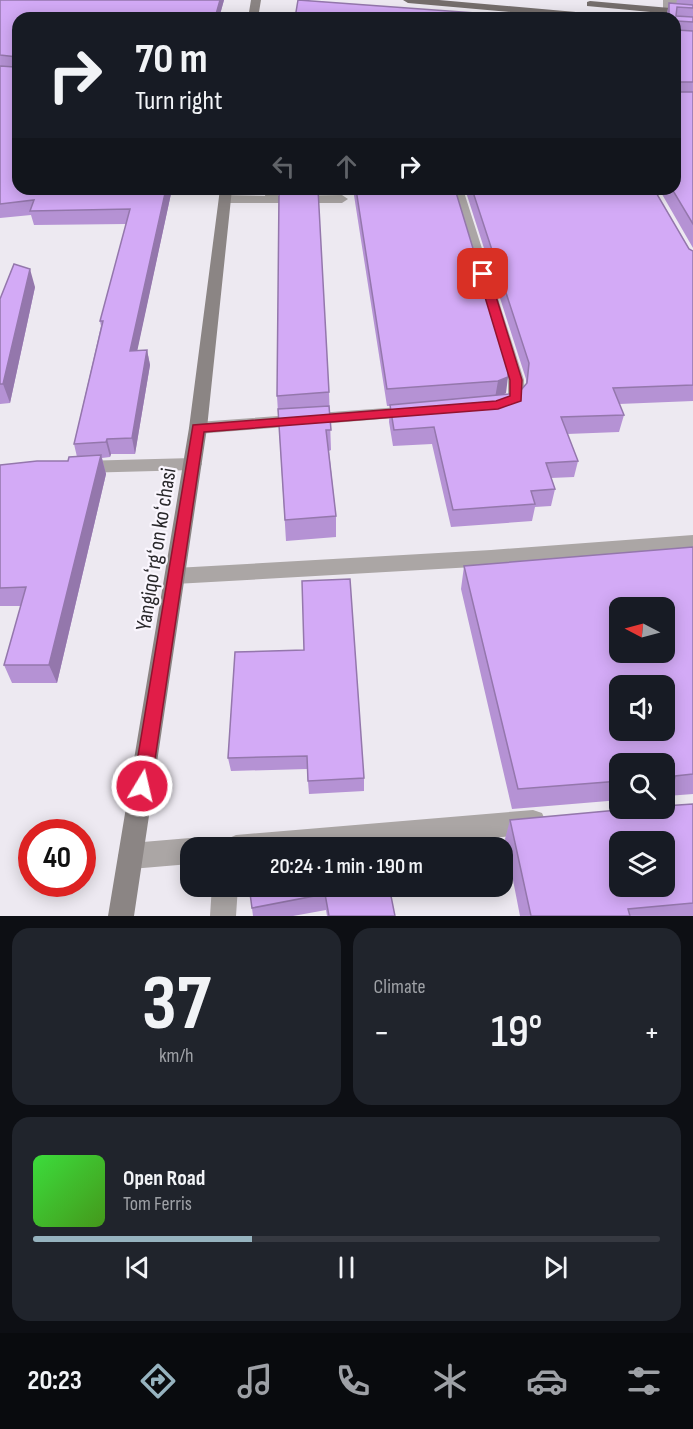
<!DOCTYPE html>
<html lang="en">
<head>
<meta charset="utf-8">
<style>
  body { margin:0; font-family:"Sofia Sans Condensed",sans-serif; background:#20242c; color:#f1f3f6; height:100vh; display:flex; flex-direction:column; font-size:22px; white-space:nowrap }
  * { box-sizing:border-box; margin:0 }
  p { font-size:20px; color:#9ea1a6 }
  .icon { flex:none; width:33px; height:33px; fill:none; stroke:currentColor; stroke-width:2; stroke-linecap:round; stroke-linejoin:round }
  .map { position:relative; height:916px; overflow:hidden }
  .details { display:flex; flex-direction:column; gap:12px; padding:12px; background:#0d0f14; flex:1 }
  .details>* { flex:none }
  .top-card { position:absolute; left:12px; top:12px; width:669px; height:183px; border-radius:18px; box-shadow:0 3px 15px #0003; background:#171b24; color:#f1f3f6; overflow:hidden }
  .needle { width:39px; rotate:276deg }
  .buttons { position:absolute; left:609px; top:597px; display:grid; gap:12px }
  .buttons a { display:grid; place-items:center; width:66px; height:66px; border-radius:12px; background:#171b24; box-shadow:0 3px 15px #0003; font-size:30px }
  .speed { position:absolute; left:18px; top:819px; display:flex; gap:12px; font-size:30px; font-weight:700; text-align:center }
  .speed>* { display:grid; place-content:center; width:78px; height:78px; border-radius:50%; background:#171b24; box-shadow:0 3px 15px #0003; line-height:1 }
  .speed .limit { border:9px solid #d22; background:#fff; color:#111 }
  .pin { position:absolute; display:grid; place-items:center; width:51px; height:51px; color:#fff; margin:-26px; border-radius:12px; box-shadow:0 3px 9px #0006 }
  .me { position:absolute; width:66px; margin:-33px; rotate:9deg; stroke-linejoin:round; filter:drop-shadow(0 0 4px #0008) }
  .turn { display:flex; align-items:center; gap:21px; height:126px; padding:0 24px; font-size:27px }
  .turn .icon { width:78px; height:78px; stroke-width:2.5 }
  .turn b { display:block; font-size:42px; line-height:51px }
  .lanes { display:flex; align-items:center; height:57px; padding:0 24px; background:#0003; justify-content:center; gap:30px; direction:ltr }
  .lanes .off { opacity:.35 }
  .big { font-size:45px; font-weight:600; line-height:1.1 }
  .details .tile { flex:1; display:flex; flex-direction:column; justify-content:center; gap:9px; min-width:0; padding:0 21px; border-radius:18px; background:#20242c }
  .details .dial { align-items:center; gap:0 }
  .dial b { font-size:78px; line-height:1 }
  .song { display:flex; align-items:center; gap:18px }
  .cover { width:72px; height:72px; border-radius:9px; background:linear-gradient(135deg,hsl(120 70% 55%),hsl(100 70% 35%)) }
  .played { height:6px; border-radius:3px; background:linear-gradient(90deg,#96b3bf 35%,#363941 35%) }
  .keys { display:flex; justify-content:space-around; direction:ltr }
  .heat { display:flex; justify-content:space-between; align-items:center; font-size:33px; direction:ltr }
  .details .tiles { flex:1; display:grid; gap:12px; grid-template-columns:1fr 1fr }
  .tile:last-child { grid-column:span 2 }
  .trip { position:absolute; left:180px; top:837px; width:333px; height:60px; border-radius:18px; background:#171b24; box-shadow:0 3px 15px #0003; font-weight:600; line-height:60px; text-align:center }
  .tab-bar { display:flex; height:96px; justify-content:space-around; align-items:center; background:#090b0e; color:#9ea1a6 }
  .tab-bar .icon { width:42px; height:42px }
  .tab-bar .on { color:#96b3bf }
  .tab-bar b { font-size:27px; color:#f1f3f6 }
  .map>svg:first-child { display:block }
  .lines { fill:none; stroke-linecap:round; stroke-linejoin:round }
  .lane { fill:#aba6a5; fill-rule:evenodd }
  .street { fill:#aba6a5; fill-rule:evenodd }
  .secondary { fill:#8b8584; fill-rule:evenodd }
  .primary { fill:#756e6c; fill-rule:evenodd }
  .wall { fill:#b592d4 }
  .shaded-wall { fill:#9477ac }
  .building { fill:#d3aaf6; stroke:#9477ac; stroke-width:1.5; fill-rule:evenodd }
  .route { fill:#e11d48; stroke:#92132f; stroke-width:1.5 }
  .labels { text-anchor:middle; stroke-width:4.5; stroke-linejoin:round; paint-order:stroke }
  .street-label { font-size:22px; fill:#29282b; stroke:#faf6fe }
</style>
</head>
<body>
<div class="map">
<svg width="693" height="916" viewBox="0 0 693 916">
  <rect width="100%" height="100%" fill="#ede9f1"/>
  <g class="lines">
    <path class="lane" d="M663,0H693V4L673,3V10L668,13L663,10Z
      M266,189H278V196L342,195L348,199L342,203H225L219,199L225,195L265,196Z
      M693,535V551L491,566L175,584L168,582L165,576L168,570L175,568L491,550Z
      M533,810L542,813L546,822L542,831L533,834L385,848H223L227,839L236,835Z
      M190,838L199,842L201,848H190V864L131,869L122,865L118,856L122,847L131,843Z
      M212,886H238L236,916H210Z"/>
    <path class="street" d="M451,189H463L524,380C524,386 526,396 523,400C518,407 501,410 494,408L492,404L494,400L508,395V380Z
      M413,406L419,408L422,412L419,416L198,434L192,432L189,428L192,424L198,422Z
      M193,458L199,459L202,464L199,469L193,470L80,473L74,472L71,467L74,462L80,461Z"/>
    <path class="secondary" d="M251,0H261L258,18H248Z
      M220,189H232L207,428L134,916H108L189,428Z"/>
    <path class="primary" d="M403,0H439L610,15L615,18H578L408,3Z
      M590,1L693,10V16L587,6V2Z"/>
  </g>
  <path class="wall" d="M0,0H224L219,18H18V189H172L137,350H147L150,365L135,454H111L110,457L102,458L106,474L57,683H12L4,665L21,606H0V465L68,461L77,457L74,444L101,326L100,321L126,224L34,225L31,215L0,218Z
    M677,0H693V248L659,189H675V18H666L669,3L676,4Z
    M353,189H455L506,393L502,395L509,394L521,390L526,385V379L465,189H654L689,249L693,251V401L619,404L624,415L619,432L567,434L578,461L574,477L551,478L555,489L551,506L535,507L532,521L451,527L432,444L393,446L389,422L390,406H387Z
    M35,287L10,403L0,404V299Z
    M329,392L331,450L329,451L336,516V537L286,541L277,396Z
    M693,547V794L667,796L664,801V764H620V800L512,809L461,589L464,566Z
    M235,652L364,778V791L309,794L307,769L231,771L228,758Z
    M693,804V916H520L505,839L510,820Z
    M249,886H389L395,916H327L326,910L293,916H253Z"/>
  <path class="shaded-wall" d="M220,0H224L219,18H215Z
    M166,189H172L134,366L130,351Z
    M30,269L35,287L10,403L3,384Z
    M147,350L150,365L135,454L132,438Z
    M508,377L506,393L495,398L498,381Z
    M107,439L111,454L110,457L106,442Z
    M101,455L106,474L57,683L49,665Z"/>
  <path class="building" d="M0,0H220L215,18H18V189H166L130,351L147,350L132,438L107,439L106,442L74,444L103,321H100L130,209L30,211L34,200L0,204V66L15,67L17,64V57L0,55Z
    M298,0L544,18H295Z
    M669,3L693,5V8L677,7L676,16L693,17V22L677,21V30L693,31V82H679L676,84L679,92H693V224L672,189H675V18H669Z
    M281,189H318L329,392L277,396L279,193Z
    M356,189H455L508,364V377L498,381L387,389Z
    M472,189H654L689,249L693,251V385L613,388L624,415L561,417L578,461L546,463L555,489L531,491L535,504L453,510L434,427L394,430L390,405L509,394L521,390L527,383L529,363Z
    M14,264L30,269L3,384H0V299Z
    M329,406L331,430H326L336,516L285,520L278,409Z
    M101,455L49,665H4L26,587L0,588V465L37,461H68L69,457Z
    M693,547V774L675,776L673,786H664V764H620V781L518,789L464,566ZM620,608H664V652H620ZM620,686H664V730H620Z
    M350,579L364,778L308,781L307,756L228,758L235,652L304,650L302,581Z
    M693,804V903L628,909L630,916H531L510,820L640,808H664V806ZM620,842H664V886H620Z
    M249,886H389L395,916H329L325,894L252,908Z"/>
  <path class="route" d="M483,270L489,274L522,380L521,401L498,409L204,432L151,786L148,792L142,795L135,792L133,786L193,425L496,401L510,396V380L478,274Z"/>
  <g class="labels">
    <g class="street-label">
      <text transform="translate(155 549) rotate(-81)" y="8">Yangiqoʻrgʻon koʻchasi</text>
    </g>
  </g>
</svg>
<div class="buttons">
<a><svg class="needle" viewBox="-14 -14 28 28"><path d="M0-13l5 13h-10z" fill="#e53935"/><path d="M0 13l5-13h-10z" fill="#9ea1a6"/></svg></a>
<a><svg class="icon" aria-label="sound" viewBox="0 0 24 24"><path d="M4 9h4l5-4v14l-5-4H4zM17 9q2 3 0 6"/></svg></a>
<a><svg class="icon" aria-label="search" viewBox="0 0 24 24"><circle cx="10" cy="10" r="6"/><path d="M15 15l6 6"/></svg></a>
<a><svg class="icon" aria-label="layers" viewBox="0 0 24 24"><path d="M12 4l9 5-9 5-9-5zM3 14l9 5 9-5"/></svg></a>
</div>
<div class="speed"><div class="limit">40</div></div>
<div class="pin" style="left:483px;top:274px;background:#d93025"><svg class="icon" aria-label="arrive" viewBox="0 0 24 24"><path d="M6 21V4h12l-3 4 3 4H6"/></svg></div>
<svg class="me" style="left:142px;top:786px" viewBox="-20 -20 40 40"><circle r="17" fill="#e11d48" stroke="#fff" stroke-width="3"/><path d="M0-11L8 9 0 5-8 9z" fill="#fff"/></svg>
<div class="trip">20:24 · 1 min · 190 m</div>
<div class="top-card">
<div class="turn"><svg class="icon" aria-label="right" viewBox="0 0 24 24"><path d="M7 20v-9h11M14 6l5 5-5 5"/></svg><div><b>70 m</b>Turn right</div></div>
<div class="lanes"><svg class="icon off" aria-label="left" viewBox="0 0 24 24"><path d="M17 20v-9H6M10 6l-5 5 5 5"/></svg><svg class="icon off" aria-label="ahead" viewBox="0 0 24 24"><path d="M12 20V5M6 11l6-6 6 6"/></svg><svg class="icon" aria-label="right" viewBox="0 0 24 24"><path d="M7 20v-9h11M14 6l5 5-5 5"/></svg></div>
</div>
</div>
<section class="details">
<div class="tiles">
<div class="tile dial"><b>37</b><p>km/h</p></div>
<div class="tile"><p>Climate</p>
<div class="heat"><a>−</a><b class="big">19°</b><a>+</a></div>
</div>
<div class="tile">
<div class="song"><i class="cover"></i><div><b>Open Road</b><p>Tom Ferris</p></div></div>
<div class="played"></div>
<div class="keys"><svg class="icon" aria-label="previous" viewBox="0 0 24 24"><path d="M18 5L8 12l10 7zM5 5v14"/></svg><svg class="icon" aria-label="pause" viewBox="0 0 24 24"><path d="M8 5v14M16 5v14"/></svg><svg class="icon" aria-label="next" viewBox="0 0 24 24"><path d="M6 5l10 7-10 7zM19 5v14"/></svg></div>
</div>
</div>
</section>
<nav class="tab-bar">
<b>20:23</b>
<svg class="icon on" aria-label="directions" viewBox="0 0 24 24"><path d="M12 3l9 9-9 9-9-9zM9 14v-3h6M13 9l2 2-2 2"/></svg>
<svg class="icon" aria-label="music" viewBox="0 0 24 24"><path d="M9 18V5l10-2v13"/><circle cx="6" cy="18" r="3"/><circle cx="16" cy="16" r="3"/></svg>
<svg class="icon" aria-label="phone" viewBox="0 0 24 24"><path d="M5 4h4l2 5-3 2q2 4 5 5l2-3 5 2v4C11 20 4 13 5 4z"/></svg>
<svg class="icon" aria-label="climate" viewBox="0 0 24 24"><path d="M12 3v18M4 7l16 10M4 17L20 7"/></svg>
<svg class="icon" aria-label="car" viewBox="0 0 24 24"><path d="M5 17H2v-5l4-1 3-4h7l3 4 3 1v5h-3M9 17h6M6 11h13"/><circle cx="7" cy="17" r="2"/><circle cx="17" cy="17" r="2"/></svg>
<svg class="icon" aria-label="filters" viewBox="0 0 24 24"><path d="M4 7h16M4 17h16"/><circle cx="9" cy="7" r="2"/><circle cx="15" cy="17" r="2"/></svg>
</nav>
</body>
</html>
